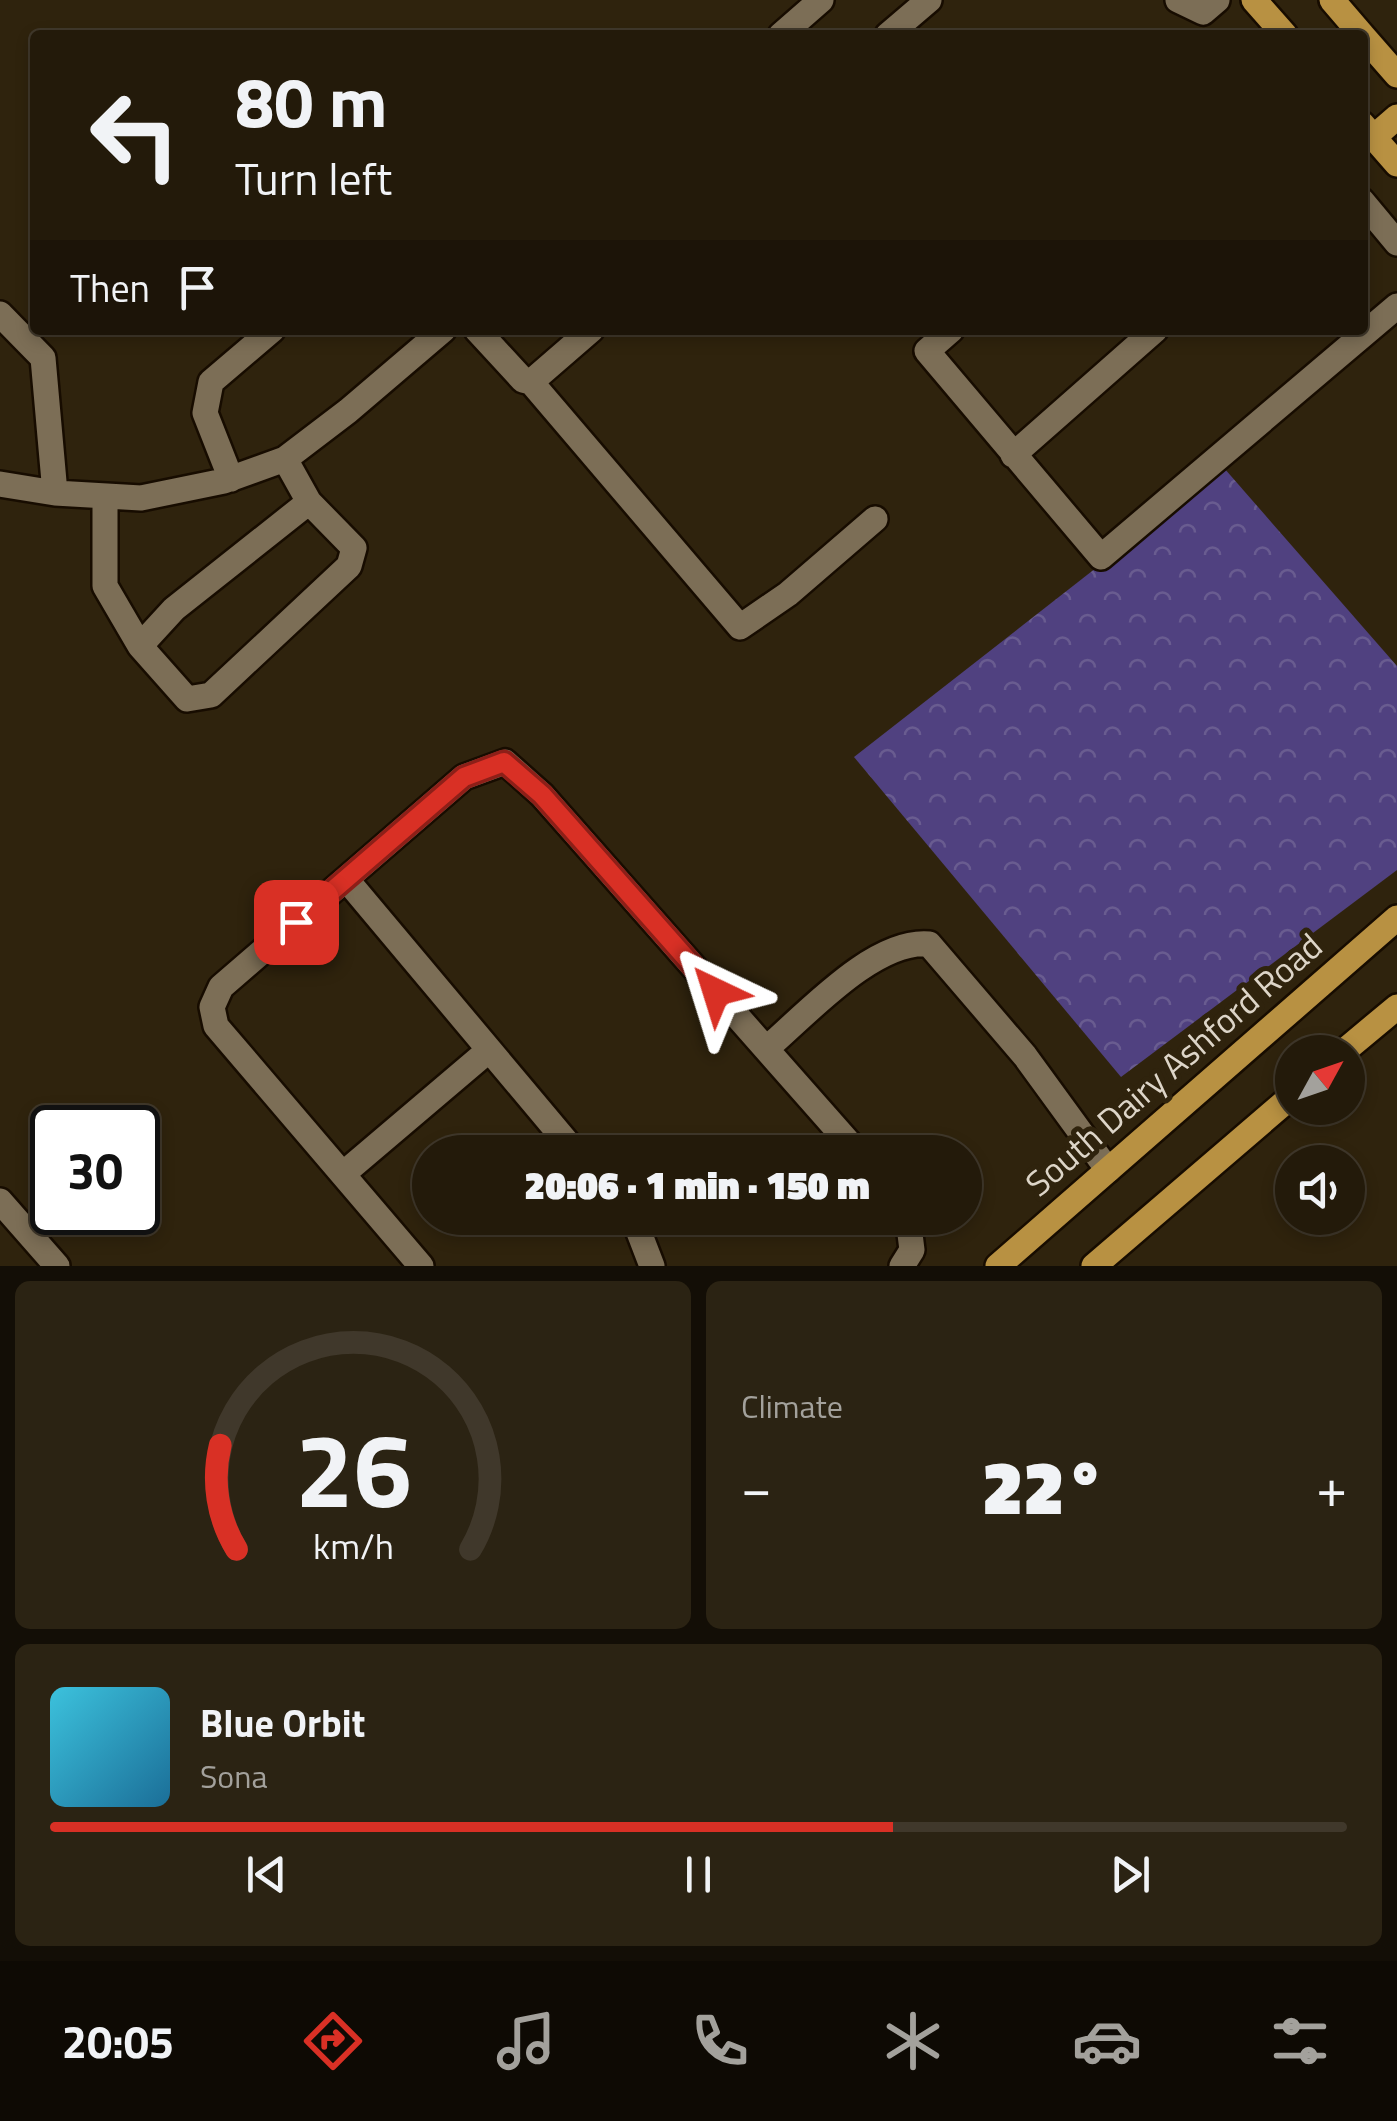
<!DOCTYPE html>
<html lang="en">
<head>
<meta charset="utf-8">
<style>
  body { margin:0; font-family:"Titillium Web",sans-serif; background:#2b2313; color:#f1f3f6; height:100vh; display:flex; flex-direction:column; font-size:38px; white-space:nowrap }
  * { box-sizing:border-box; margin:0 }
  p { font-size:32px; color:#a3a19c }
  .icon { flex:none; width:55px; height:55px; fill:none; stroke:currentColor; stroke-width:2; stroke-linecap:round; stroke-linejoin:round }
  .map { position:relative; height:1266px; overflow:hidden }
  .side { display:flex; flex-direction:column; gap:15px; padding:15px; background:#130e06; flex:1 }
  .side>* { flex:none }
  .hud { position:absolute; left:30px; top:30px; width:1338px; height:305px; border-radius:10px; box-shadow:0 5px 15px #0003,0 0 0 2px #40382b; background:#231a0a; color:#f1f3f6; overflow:hidden }
  .needle { width:65px; rotate:50deg }
  .controls { position:absolute; left:1275px; top:1035px; display:grid; gap:20px }
  .controls a { display:grid; place-items:center; width:90px; height:90px; border-radius:50%; background:#231a0a; box-shadow:0 5px 15px #0003,0 0 0 2px #40382b; font-size:50px }
  .speed { position:absolute; left:30px; top:1105px; display:flex; gap:20px; font-size:50px; font-weight:700; text-align:center }
  .speed>* { display:grid; place-content:center; width:130px; height:130px; border-radius:50%; background:#231a0a; box-shadow:0 5px 15px #0003,0 0 0 2px #40382b; line-height:1 }
  .speed .limit { border:5px solid #111; border-radius:15px; background:#fff; color:#111 }
  .pin { position:absolute; display:grid; place-items:center; width:85px; height:85px; color:#fff; margin:-42px; border-radius:20px; box-shadow:0 5px 15px #0006 }
  .me { position:absolute; width:110px; margin:-55px; rotate:319deg; stroke-linejoin:round; filter:drop-shadow(0 0 8px #0008) }
  .turn { display:flex; align-items:center; gap:35px; height:210px; padding:0 40px; font-size:45px }
  .turn .icon { width:130px; height:130px; stroke-width:2.5 }
  .turn b { display:block; font-size:70px; line-height:85px }
  .then { display:flex; align-items:center; height:95px; padding:0 40px; background:#0003; gap:20px; font-size:38px }
  .big { font-size:75px; font-weight:800; line-height:1.1 }
  .side .widget { flex:1; display:flex; flex-direction:column; justify-content:center; gap:15px; min-width:0; padding:0 35px; border-radius:15px; background:#2b2313 }
  .side .dial { align-items:center; gap:0 }
  .dial svg { height:260px; overflow:visible; fill:none; stroke:#40382b; stroke-width:7; stroke-linecap:round; text-anchor:middle }
  .dial text { fill:#f1f3f6; stroke:none }
  .song { display:flex; align-items:center; gap:30px }
  .cover { width:120px; height:120px; border-radius:15px; background:linear-gradient(135deg,hsl(190 70% 55%),hsl(200 70% 35%)) }
  .played { height:10px; border-radius:5px; background:linear-gradient(90deg,#d93025 65%,#40382b 65%) }
  .keys { display:flex; justify-content:space-around; direction:ltr }
  .heat { display:flex; justify-content:space-between; align-items:center; font-size:55px; direction:ltr }
  .side .tiles { flex:1; display:grid; gap:15px; grid-template-columns:1fr 1fr }
  .widget:last-child { grid-column:span 2 }
  .trip { position:absolute; left:412px; top:1135px; width:570px; height:100px; border-radius:50px; background:#231a0a; box-shadow:0 5px 15px #0003,0 0 0 2px #40382b; font-weight:800; line-height:100px; text-align:center }
  .dock { display:flex; height:160px; justify-content:space-around; align-items:center; background:#0e0a04; color:#a3a19c }
  .dock .icon { width:70px; height:70px }
  .dock .selected { color:#d93025 }
  .dock b { font-size:45px; color:#f1f3f6 }
  .map>svg:first-child { display:block }
  .forest { fill:url(#forest-crowns) }
  .lines { fill:none; stroke-linecap:round; stroke-linejoin:round }
  .minor-casing { stroke:#170c00; stroke-width:30 }
  .major-casing { stroke:#170c00; stroke-width:30 }
  .minor { stroke:#7c6e56; stroke-width:25 }
  .major { stroke:#b89142; stroke-width:25 }
  .route-casing { stroke:#8d1f18; stroke-width:25 }
  .route { stroke:#d93025; stroke-width:18 }
  .labels { text-anchor:middle; stroke-width:10; stroke-linejoin:round; paint-order:stroke }
  .street-label { font-size:35px; fill:#ddd5c8; stroke:#2f230d }
</style>
</head>
<body>
<div class="map">
<svg width="1397" height="1266" viewBox="0 0 1397 1266">
  <defs>
    <pattern id="forest-crowns" width="20" height="18" patternUnits="userSpaceOnUse" patternTransform="scale(2.5)"><rect width="20" height="18" fill="#504180"/><path d="M2 6a3 3 0 1 1 6 0M12 15a3 3 0 1 1 6 0" fill="none" stroke="#695c90"/></pattern>
  </defs>
  <rect width="100%" height="100%" fill="#2f230d"/>
  <path class="forest" d="M1224,468L1397,666V870L1121,1077L854,757Z"/>
  <g class="lines">
    <g class="minor-casing">
      <path id="minor" d="M1178,0L1203,12L1217,0
        M781,35L821,0
        M888,35L929,0
        M1362,201L1397,243
        M0,314L43,358L55,493
        M477,330L523,380L531,382L591,330
        M951,330L927,351L1101,557L1397,306
        M531,382L740,627L788,594L875,519
        M1013,455L1155,330
        M285,459L309,502
        M231,479L205,413L211,382L272,330
        M0,484L55,493L141,498L224,481L285,459L348,411L443,330
        M105,496V586L140,646
        M309,502L354,548L349,566L211,695L187,699L140,646L174,609Z
        M346,879L221,987L212,1007L216,1026L421,1266
        M766,1049C807,1014 874,939 929,944L1025,1056L1108,1170
        M575,1152L346,879L464,777L505,762L542,795L857,1152
        M343,1174L489,1050
        M0,1201L57,1266
        M630,1218L637,1227L652,1266
        M902,1266L912,1250L908,1218"/>
    </g>
    <g class="major-casing">
      <path id="major" d="M1254,0L1285,35
        M1332,0L1362,35
        M1362,35L1397,75
        M1362,124L1397,164
        M1374,137L1397,117
        M1343,1052L1397,1007
        M998,1266L1397,918
        M1094,1266L1292,1096"/>
    </g>
    <use href="#minor" class="minor"/>
    <use href="#major" class="major"/>
  </g>
  <g class="lines">
    <g class="route-casing">
      <path id="route" d="M296,922L464,777L504,762L542,795L716,992"/>
    </g>
    <use href="#route" class="route"/>
  </g>
  <g class="labels">
    <g class="street-label">
      <text transform="translate(1174 1065) rotate(-41)" y="12">South Dairy Ashford Road</text>
    </g>
  </g>
</svg>
<div class="controls">
<a><svg class="needle" viewBox="-14 -14 28 28"><path d="M0-13l5 13h-10z" fill="#e53935"/><path d="M0 13l5-13h-10z" fill="#a3a19c"/></svg></a>
<a><svg class="icon" aria-label="sound" viewBox="0 0 24 24"><path d="M4 9h4l5-4v14l-5-4H4zM17 9q2 3 0 6"/></svg></a>
</div>
<div class="speed"><div class="limit">30</div></div>
<div class="pin" style="left:296px;top:922px;background:#d93025"><svg class="icon" aria-label="arrive" viewBox="0 0 24 24"><path d="M6 21V4h12l-3 4 3 4H6"/></svg></div>
<svg class="me" style="left:716px;top:992px" viewBox="-20 -20 40 40"><path d="M0-17L14 15 0 8-14 15z" fill="#d93025" stroke="#fff" stroke-width="4"/></svg>
<div class="trip">20:06 · 1 min · 150 m</div>
<div class="hud">
<div class="turn"><svg class="icon" aria-label="left" viewBox="0 0 24 24"><path d="M17 20v-9H6M10 6l-5 5 5 5"/></svg><div><b>80 m</b>Turn left</div></div>
<div class="then">Then<svg class="icon" aria-label="arrive" viewBox="0 0 24 24"><path d="M6 21V4h12l-3 4 3 4H6"/></svg></div>
</div>
</div>
<section class="side">
<div class="tiles">
<div class="widget dial"><svg viewBox="0 0 100 80">
<path d="M14 69A42 42 0 1 1 86 69"/>
<path d="M14 69A42 42 0 0 1 9 37" stroke="#d93025"/>
<text x="50" y="56" font-size="32" font-weight="700">26</text>
<text x="50" y="72" font-size="11">km/h</text>
</svg></div>
<div class="widget"><p>Climate</p>
<div class="heat"><a>−</a><b class="big">22°</b><a>+</a></div>
</div>
<div class="widget">
<div class="song"><i class="cover"></i><div><b>Blue Orbit</b><p>Sona</p></div></div>
<div class="played"></div>
<div class="keys"><svg class="icon" aria-label="previous" viewBox="0 0 24 24"><path d="M18 5L8 12l10 7zM5 5v14"/></svg><svg class="icon" aria-label="pause" viewBox="0 0 24 24"><path d="M8 5v14M16 5v14"/></svg><svg class="icon" aria-label="next" viewBox="0 0 24 24"><path d="M6 5l10 7-10 7zM19 5v14"/></svg></div>
</div>
</div>
</section>
<nav class="dock">
<b>20:05</b>
<svg class="icon selected" aria-label="directions" viewBox="0 0 24 24"><path d="M12 3l9 9-9 9-9-9zM9 14v-3h6M13 9l2 2-2 2"/></svg>
<svg class="icon" aria-label="music" viewBox="0 0 24 24"><path d="M9 18V5l10-2v13"/><circle cx="6" cy="18" r="3"/><circle cx="16" cy="16" r="3"/></svg>
<svg class="icon" aria-label="phone" viewBox="0 0 24 24"><path d="M5 4h4l2 5-3 2q2 4 5 5l2-3 5 2v4C11 20 4 13 5 4z"/></svg>
<svg class="icon" aria-label="climate" viewBox="0 0 24 24"><path d="M12 3v18M4 7l16 10M4 17L20 7"/></svg>
<svg class="icon" aria-label="car" viewBox="0 0 24 24"><path d="M5 17H2v-5l4-1 3-4h7l3 4 3 1v5h-3M9 17h6M6 11h13"/><circle cx="7" cy="17" r="2"/><circle cx="17" cy="17" r="2"/></svg>
<svg class="icon" aria-label="filters" viewBox="0 0 24 24"><path d="M4 7h16M4 17h16"/><circle cx="9" cy="7" r="2"/><circle cx="15" cy="17" r="2"/></svg>
</nav>
</body>
</html>
